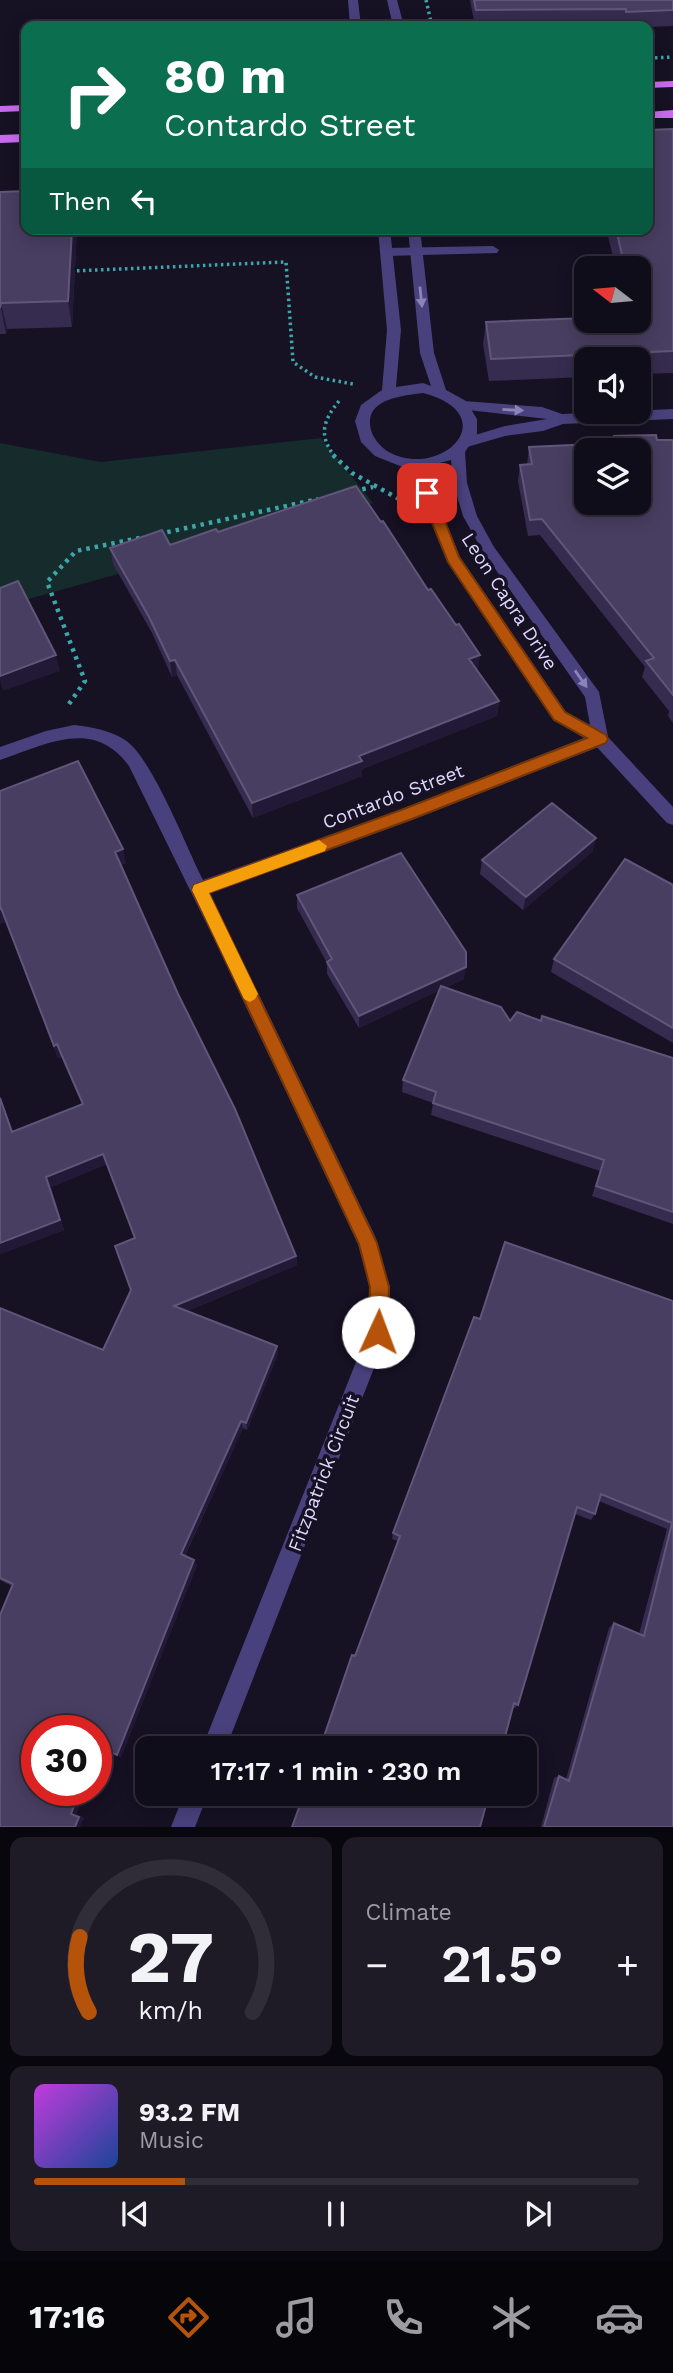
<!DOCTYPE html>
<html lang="en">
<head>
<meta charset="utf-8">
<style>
  body { margin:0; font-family:"Work Sans",sans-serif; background:#1e1b27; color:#f1f3f6; height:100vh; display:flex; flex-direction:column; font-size:26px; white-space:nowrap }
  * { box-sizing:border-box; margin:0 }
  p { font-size:23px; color:#9c9ca2 }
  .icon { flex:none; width:38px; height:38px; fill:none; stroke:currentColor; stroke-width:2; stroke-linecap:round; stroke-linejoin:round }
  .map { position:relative; height:1827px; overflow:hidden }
  .sheet { display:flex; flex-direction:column; gap:10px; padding:10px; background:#09070e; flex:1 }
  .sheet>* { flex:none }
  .banner { position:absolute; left:21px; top:21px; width:632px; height:214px; border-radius:14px; box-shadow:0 4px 18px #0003,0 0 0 2px #302d39; background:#0b6e4f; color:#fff; overflow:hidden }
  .needle { width:46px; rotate:286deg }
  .buttons { position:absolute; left:574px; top:256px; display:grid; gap:14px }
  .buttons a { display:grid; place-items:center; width:77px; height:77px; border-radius:14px; background:#100d1a; box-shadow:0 4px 18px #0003,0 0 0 2px #302d39; font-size:35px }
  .speed { position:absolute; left:21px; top:1715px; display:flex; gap:14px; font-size:35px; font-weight:700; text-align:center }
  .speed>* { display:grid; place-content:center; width:91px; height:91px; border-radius:50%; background:#100d1a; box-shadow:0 4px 18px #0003,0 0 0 2px #302d39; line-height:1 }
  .speed .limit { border:10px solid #d22; background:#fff; color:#111 }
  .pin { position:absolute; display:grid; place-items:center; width:60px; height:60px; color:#fff; margin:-30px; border-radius:14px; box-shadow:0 4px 10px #0006 }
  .me { position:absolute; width:77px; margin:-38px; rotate:2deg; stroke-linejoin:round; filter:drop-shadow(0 0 5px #0008) }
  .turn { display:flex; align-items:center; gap:24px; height:147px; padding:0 28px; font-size:32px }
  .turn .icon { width:91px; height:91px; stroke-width:2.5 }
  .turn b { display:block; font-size:49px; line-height:60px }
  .then { display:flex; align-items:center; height:66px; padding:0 28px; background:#0003; gap:14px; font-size:26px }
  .big { font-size:52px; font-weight:600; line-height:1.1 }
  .sheet .tile { flex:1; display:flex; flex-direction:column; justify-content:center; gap:10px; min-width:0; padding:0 24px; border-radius:14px; background:#1e1b27 }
  .sheet .dial { align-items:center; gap:0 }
  .dial svg { height:182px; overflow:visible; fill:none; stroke:#302d39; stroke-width:7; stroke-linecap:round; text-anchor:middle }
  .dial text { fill:#f1f3f6; stroke:none }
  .song { display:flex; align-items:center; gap:21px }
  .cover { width:84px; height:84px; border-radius:10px; background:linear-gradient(135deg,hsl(290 70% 55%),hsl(220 70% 35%)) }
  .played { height:7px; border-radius:4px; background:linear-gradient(90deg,#b45309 25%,#302d39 25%) }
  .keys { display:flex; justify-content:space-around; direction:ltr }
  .heat { display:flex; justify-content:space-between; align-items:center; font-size:38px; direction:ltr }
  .sheet .tiles { flex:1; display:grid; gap:10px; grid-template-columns:1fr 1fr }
  .tile:last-child { grid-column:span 2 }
  .trip { position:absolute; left:135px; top:1736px; width:402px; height:70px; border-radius:14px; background:#100d1a; box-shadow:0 4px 18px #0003,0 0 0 2px #302d39; font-weight:600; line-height:70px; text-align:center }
  .menu { display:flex; height:112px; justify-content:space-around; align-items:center; background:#06050a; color:#9c9ca2 }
  .menu .icon { width:49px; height:49px }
  .menu .active { color:#b45309 }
  .menu b { font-size:32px; color:#f1f3f6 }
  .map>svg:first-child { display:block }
  .green { fill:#152b2c }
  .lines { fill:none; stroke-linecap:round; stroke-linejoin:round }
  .path-far1 { stroke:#3ca6a9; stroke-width:3.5; stroke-dasharray:2.5 3.5; stroke-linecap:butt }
  .path { stroke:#3ca6a9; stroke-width:4.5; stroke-dasharray:3.5 5; stroke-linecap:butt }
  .service { fill:#49417d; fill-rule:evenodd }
  .minor { fill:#49417d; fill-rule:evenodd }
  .tertiary { fill:#49417d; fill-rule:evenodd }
  .primary { fill:#c96aee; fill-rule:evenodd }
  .wall { fill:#362c4f }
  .shaded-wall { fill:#211936 }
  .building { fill:#483e61; stroke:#60567a; stroke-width:2; fill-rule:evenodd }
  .oneway { fill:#8c84b6 }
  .route { fill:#b45309; stroke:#753606; stroke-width:2 }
  .slow { fill:#f59e0b }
  .labels { text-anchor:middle; stroke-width:7; stroke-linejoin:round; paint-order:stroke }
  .street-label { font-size:19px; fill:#dfd7fb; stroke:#161123 }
</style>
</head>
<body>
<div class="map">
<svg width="673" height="1827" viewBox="0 0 673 1827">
  <rect width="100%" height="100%" fill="#161123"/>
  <path class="green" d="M321,438L373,503L0,607V443L101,462Z"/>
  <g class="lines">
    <path class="path-far1" d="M426,0L432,26
      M649,58L673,57
      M71,271L286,262L293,362L315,377L353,384
      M335,457C318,435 323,421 339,401"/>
    <path class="path" d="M333,455L352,473L399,499
      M354,491L373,487
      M159,534L318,499
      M69,704L85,681L47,582L76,551L144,537"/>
    <path class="service" d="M493,246L499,250L497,253L386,256L380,252L386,248Z"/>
    <path class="minor" d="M464,401L542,407L562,414L673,409V419L563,424L543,431L505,436L467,447L460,442L462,439L505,426L547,419L459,409L457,406Z
      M74,725C91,727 110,730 125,740C152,757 187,849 203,880L400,810L594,734H606L608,739L606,744L412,820L210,893L375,1236L390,1287L388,1332L226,1748H202L368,1332L370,1287L358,1244L216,943L129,766C93,717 46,745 0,760V747L46,731Z
      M184,1794H208L195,1827H171Z"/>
    <path class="tertiary" d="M348,0H358L361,26H350Z
      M387,0H397L404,26H393Z
      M378,229H390L401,330L396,387L423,383L431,386L420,353L408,229H420L434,353L446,390L466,401L477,419V434L465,452L467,483L477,516L494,547L599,692L608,737L673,807V825L667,823L594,744L554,720L448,562L420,493L405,468L375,456L361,442L355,421L361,405L382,390L387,330ZM423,393C507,415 440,482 387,451C380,446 373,438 371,430C363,399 401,396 423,393ZM451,460L453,483L463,516L482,550L585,697L590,725L566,712L460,557L434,493L420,468Z"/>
    <path class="primary" d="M673,81V87L648,88V82Z
      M26,105V111L0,112V106Z
      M673,110V118H648V112Z
      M26,134V142L0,143V135Z"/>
  </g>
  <path class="wall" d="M470,0H673V26L648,27V26H623V25L475,26Z
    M673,129V373L639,374V359H586V377L489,381L483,344L486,322L639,320V268H616L606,229H648Z
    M0,192L77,229L72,327L7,329L6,334H0Z
    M614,436L657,440H673V723L668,716L669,711L642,677L645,667L540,535L528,536L518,481L520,465H527L529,447L612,443Z
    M218,532L428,590L480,655L477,671L499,701L497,716L362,769V776L253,818L177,675L172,677L152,633L113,564L110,548L170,545Z
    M0,791L126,863L121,865L296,1256L297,1265L187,1311L277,1346L278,1354L247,1430L243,1428L185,1556L197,1565L121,1757L102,1749L76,1814L84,1818L0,1827L12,1586L0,1580V1308L103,1350L131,1290L134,1238L107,1164L51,1187L64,1230L0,1254V1096L13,1132L82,1104L61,1057L58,1058L6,922Z
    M596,838L592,852L523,910L480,874L482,860Z
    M673,885V1043L551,972L554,959Z
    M297,895L464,979L445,988L510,1021H541L673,1058V1224L592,1196L600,1171L431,1115L433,1103L402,1092L403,1080L440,990L359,1028L327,974V963L297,908Z
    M673,1301V1827H541L554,1778L559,1776L566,1779L609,1628L614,1623L639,1634L667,1529L599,1501L595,1514L591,1520L575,1514L518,1705L515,1708L355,1656L398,1541L392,1539L393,1533L480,1319Z"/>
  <path class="shaded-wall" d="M72,229H77L72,327L68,301Z
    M1,303L7,329L6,334L1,308Z
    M56,655L60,671L3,691L0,681V676Z
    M480,655L478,670L467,674L469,659Z
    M175,660L177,675L172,677L170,661Z
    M499,701L497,716L362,769V776L253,818L252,803L359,756Z
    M596,838L592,852L523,910L526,897Z
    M123,849L126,863L118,866L115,852Z
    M1,908L6,922L0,924V909Z
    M466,967L464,979L359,1028V1016Z
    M57,1044L61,1057L58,1058L54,1046Z
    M103,1154L107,1164L51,1187L64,1230L0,1254V1243L46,1177Z
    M296,1256L297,1265L177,1315L174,1306Z
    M277,1346L278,1354L247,1430L246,1423Z
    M241,1421L243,1428L183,1559L181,1554Z
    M194,1560L197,1565L121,1757L117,1755Z
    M98,1747L102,1749L96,1764V1751Z
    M80,1790H86L76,1814L84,1818L80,1827H75L71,1814Z"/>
  <path class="building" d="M474,0H673V10L626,12V9L476,10Z
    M673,129V351L491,359L486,322L586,318V320H639V268H625L616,229H648V130Z
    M26,191V229H72L68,301L1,303L0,308V192Z
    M656,435L657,440H673V695L646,661L654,658L542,519L530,520L520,465L532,464L529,447L615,443L614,436ZM586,450H639V502H586Z
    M356,486L381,522L383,521L428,590L431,589L456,625L459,624L480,655L469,659L499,701L359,756L362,761L252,803L175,660L170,661L149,617L110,548L162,530L170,545L216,529L218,532Z
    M18,581L56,655L0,676V588Z
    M78,761L123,849L115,852L178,994L235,1109L296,1256L174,1306L277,1346L246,1423L241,1421L181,1554L194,1560L117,1755L98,1747L96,1751V1731H37V1790H80L71,1814L79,1817L75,1827H0V1615L13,1584L0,1578V1308L103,1350L131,1290L115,1246L135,1238L103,1154L46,1177L60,1220L0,1243V1098L12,1132L83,1104L57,1044L54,1046L1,908L0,909V791Z
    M552,803L596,838L526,897L482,860Z
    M401,853L466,952V967L359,1016L327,962L332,959L297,895Z
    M625,859L673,885V1028L554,959Z
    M441,986L501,1007L510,1021L517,1012L541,1021L542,1016L673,1058V1212L596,1186L604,1160L433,1103L436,1092L403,1080Z
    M505,1242L673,1301V1827H544L559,1776L569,1781L614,1623L644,1636L672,1523L601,1494L595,1514L577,1507L518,1705L514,1703L502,1748H320L352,1655L355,1656L400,1536L393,1533L474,1317L480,1319Z
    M304,1794H489L480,1827H292Z"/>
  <defs><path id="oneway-solid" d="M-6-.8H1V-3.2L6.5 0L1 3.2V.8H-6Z" transform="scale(1.75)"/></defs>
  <g class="oneway">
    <use href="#oneway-solid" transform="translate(421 297) rotate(84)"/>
    <use href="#oneway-solid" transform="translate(513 410) rotate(3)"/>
    <use href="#oneway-solid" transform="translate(581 679) rotate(55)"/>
  </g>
  <path class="route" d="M427,489L434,493L459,557L565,712L606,735L608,739L606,743L412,819L209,893L377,1243L389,1287L387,1332L384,1338L378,1341L371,1338L368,1332L370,1287L359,1244L192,890L194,885L401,810L587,738L554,720L448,562L420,493Z"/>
  <path class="slow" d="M319,840L327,846L325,851L209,893L258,994L255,999L250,1002L244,999L192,890L194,885Z"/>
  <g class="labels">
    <g class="street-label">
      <text transform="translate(510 601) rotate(57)" y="7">Leon Capra Drive</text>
      <text transform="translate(393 796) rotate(-21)" y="7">Contardo Street</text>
      <text transform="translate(323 1473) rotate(-69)" y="7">Fitzpatrick Circuit</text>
    </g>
  </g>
</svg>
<div class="buttons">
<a><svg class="needle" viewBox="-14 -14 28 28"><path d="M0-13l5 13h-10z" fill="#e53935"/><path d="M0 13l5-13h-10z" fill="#9c9ca2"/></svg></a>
<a><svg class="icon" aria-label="sound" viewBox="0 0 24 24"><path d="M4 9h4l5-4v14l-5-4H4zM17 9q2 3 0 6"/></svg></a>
<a><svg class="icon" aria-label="layers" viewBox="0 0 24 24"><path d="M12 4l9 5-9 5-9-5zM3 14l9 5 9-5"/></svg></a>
</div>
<div class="speed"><div class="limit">30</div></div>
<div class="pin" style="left:427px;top:493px;background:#d93025"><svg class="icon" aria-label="arrive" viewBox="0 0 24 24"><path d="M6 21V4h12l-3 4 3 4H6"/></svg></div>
<svg class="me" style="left:378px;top:1332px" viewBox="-20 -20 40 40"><circle r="19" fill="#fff"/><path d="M0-13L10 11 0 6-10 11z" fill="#b45309"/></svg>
<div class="trip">17:17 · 1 min · 230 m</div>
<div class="banner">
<div class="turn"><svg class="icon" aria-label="right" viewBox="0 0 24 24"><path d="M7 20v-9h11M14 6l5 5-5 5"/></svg><div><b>80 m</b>Contardo Street</div></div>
<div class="then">Then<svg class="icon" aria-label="left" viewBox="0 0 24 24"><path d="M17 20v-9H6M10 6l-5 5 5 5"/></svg></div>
</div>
</div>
<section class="sheet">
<div class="tiles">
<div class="tile dial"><svg viewBox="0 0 100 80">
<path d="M14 69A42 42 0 1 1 86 69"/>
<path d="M14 69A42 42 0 0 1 10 36" stroke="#b45309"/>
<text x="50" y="56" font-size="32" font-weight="700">27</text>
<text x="50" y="72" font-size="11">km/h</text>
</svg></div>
<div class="tile"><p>Climate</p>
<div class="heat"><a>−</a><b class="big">21.5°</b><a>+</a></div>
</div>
<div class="tile">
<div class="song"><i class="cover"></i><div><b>93.2 FM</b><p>Music</p></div></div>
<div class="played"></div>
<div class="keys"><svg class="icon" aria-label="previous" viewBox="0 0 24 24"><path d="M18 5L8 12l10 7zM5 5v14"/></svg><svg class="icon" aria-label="pause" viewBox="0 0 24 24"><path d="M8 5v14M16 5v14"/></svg><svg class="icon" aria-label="next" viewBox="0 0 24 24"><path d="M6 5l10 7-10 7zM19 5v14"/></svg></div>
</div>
</div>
</section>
<nav class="menu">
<b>17:16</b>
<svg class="icon active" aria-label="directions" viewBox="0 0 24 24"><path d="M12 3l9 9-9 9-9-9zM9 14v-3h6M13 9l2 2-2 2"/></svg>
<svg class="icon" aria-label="music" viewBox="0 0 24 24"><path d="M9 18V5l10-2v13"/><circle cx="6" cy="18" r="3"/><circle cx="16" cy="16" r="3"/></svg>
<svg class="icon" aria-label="phone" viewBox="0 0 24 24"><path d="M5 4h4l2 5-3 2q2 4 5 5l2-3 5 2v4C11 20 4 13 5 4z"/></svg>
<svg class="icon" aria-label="climate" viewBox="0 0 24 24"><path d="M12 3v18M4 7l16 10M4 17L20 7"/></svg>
<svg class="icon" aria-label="car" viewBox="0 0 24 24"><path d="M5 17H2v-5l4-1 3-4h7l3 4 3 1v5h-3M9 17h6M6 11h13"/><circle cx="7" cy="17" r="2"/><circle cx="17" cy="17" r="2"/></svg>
</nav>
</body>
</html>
